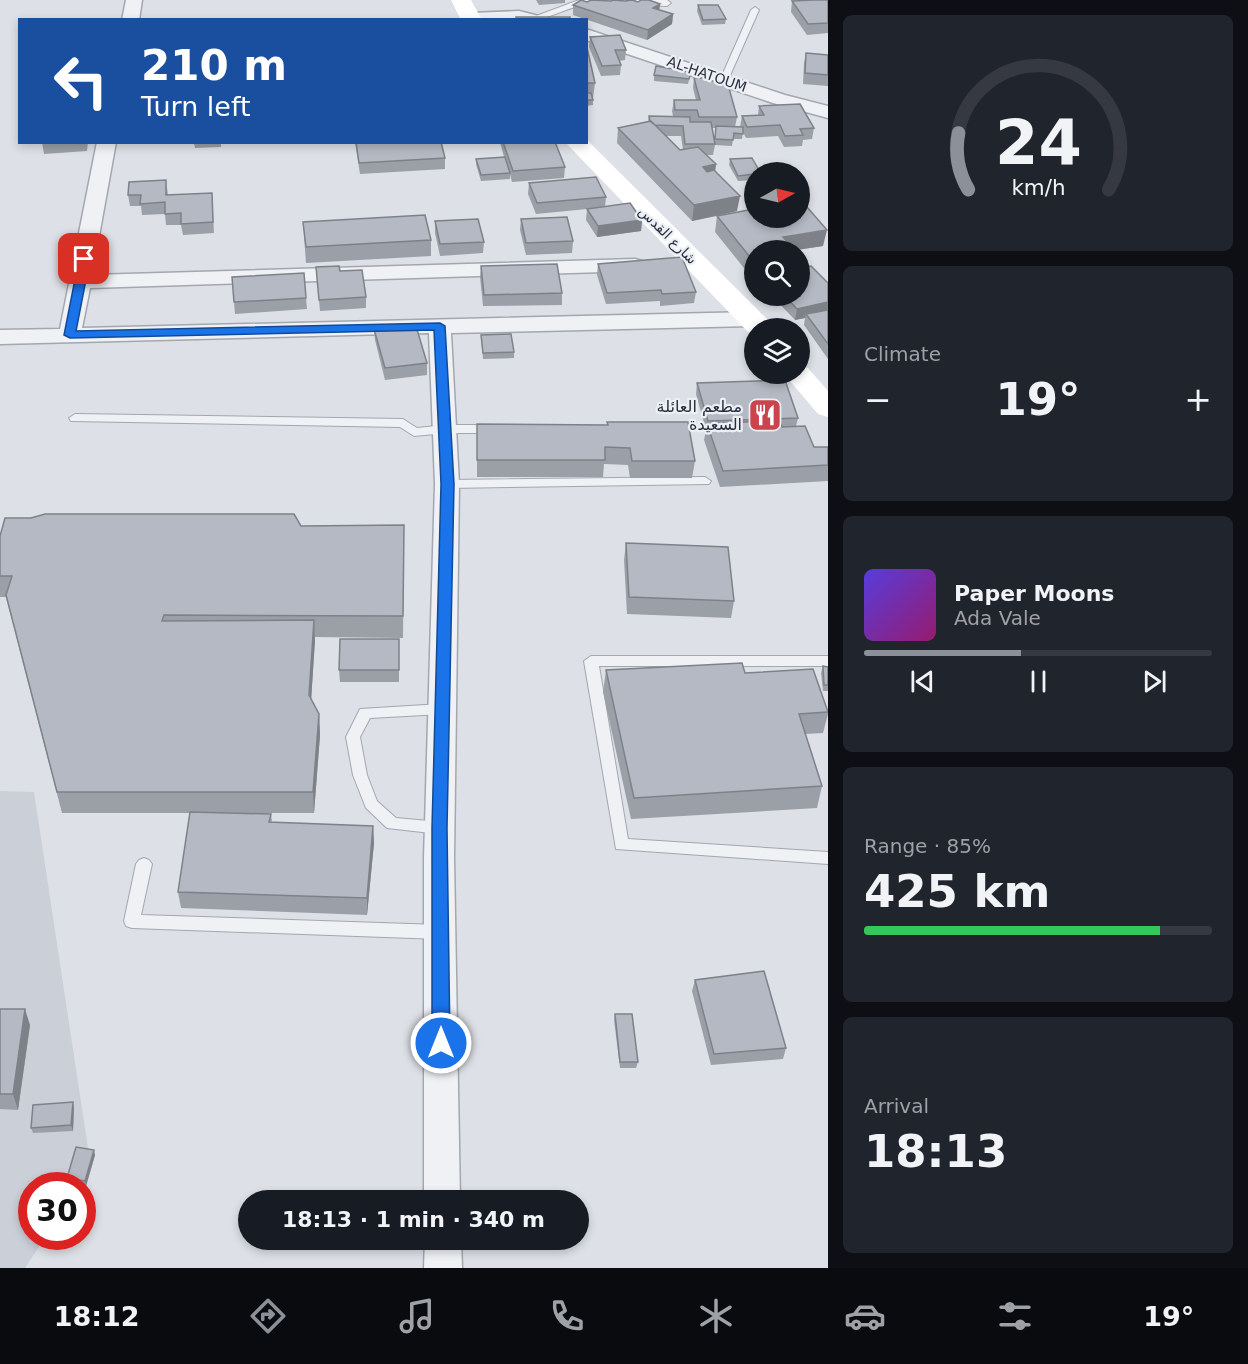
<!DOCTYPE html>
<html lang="en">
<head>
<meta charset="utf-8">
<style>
  body { margin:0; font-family:"DejaVu Sans","Noto Sans Arabic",sans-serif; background:#20242c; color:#f1f3f6; height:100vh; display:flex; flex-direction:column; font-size:22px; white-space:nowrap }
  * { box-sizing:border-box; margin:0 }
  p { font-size:20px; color:#9ea1a6 }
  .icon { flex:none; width:33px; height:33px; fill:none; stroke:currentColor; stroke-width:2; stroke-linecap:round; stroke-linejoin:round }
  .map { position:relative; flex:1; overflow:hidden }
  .side { display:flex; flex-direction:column; gap:15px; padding:15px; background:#0d0f14; width:420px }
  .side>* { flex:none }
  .banner { position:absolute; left:18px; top:18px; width:570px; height:126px; border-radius:0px; box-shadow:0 3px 9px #0003; background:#1a4fa0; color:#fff; overflow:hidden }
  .needle { width:39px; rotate:82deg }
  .fabs { position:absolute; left:744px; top:162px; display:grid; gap:12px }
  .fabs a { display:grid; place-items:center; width:66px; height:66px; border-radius:50%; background:#171b24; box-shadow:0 3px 9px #0003; font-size:30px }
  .speed { position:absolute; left:18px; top:1172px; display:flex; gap:12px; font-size:30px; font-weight:700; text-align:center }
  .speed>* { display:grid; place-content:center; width:78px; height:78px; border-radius:50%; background:#171b24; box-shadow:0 3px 9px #0003; line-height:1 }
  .speed .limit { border:9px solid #d22; background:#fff; color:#111 }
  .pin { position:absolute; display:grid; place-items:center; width:51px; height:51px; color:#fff; margin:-26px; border-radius:12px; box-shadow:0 3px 9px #0006 }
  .me { position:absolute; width:66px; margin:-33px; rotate:0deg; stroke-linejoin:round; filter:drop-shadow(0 0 4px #0008) }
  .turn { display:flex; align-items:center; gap:21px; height:126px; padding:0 24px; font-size:27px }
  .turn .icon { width:78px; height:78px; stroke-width:2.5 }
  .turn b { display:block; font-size:42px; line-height:51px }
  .big { font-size:45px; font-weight:700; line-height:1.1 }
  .side .widget { flex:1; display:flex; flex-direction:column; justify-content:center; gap:9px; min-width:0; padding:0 21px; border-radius:9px; background:#20242c }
  .side .dial { align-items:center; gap:0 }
  .dial svg { height:156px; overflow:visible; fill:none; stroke:#363941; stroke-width:7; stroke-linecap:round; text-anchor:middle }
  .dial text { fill:#f1f3f6; stroke:none }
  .song { display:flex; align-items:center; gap:18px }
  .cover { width:72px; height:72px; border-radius:9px; background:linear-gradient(135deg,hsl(250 70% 55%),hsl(320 70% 35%)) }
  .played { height:6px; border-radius:3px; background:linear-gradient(90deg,#8c9099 45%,#363941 45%) }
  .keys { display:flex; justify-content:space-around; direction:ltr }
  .heat { display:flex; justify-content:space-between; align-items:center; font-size:33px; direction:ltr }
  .charge { height:9px; border-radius:4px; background:linear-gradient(90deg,#34c759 85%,#363941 0) }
  .trip { position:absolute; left:238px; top:1190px; width:351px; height:60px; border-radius:30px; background:#171b24; box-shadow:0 3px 9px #0003; font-weight:700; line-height:60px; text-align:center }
  .tabs { display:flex; height:96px; justify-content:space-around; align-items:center; background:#090b0e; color:#9ea1a6 }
  .tabs .icon { width:42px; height:42px }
  .tabs .on { color:#8c9099 }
  .tabs b { font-size:27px; color:#f1f3f6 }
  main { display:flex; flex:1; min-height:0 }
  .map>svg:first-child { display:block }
  .built { fill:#cbcfd8 }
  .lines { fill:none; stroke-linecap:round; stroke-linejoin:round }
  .lane-casing { stroke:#a3a7b0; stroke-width:2 }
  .street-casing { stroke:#a3a7b0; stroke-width:3 }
  .lane { fill:#eff1f5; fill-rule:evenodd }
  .street { fill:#eff1f5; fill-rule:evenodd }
  .secondary { fill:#fff; fill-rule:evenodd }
  .wall { fill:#9b9fa8; fill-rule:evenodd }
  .shaded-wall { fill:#7e8288 }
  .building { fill:#b4b9c3; stroke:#7e8288; stroke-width:1.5 }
  .route { fill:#1a73e8; stroke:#114b97; stroke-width:1.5 }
  .labels { text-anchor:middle; stroke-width:4.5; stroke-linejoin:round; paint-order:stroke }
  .far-street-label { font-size:14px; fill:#272d3c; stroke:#eceff4 }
  .poi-label { font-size:16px; fill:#272d3c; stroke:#eceff4; text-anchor:end }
</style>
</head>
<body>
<main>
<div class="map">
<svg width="828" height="1268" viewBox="0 0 828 1268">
  <rect width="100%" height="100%" fill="#dde0e6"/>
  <path class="built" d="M0,791L34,792L91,1168L80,1185H32V1236H46L25,1268H0Z"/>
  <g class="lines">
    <g class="lane-casing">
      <path id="lane" d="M579,0H595L597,2C592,6 585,4 579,6C562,10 545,21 528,19Z
        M636,0H667L671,3L667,6L639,5L636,4Z
        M755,7L759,10L728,80L721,82L720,80L751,10Z
        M75,414L403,419L417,428L446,425H494L500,429L494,433H446L414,436L400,427L71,421L69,418Z
        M705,477L711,481L709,484L447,488L441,484L447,480Z
        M591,656H828V666H599L628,839L828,852V864L616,849L584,661Z
        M442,704L447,705L449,709L447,713L442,714L370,718L360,737L367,775L377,801L396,818L440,822L445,824L448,828L445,832L440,834L387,828L366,808L353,775L346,737L360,709Z
        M144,858L149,860L152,864L141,915L440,925L446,927L448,932L446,937L440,939L132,928L126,926L124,921L136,864L139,860Z"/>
    </g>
    <g class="street-casing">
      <path id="street" d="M126,0H142L139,20H122Z
        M519,11L539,16L541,20L463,18L465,14L471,13Z
        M586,29L785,95L828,106V118L773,103L586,40Z
        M97,142H116L92,275L635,259L642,261L645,265L642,269L635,271L90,288L82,328L752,312L760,314L763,319L760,324L752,326L451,333L459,484L454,858L460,1200H424V858L435,484L429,333L0,344V330L60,329Z
        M425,1239H461L462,1268H424Z"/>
    </g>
    <use href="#lane" class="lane"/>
    <use href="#street" class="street"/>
    <path class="secondary" d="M451,0H471L482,20H461Z
      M586,139L770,322L773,328H754V335L750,334L565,142H586Z
      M800,366L808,368L828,391V417L818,414L784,374H800Z"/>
  </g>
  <path class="wall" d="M536,0H565V3L539,5Z
    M803,0H828V33L807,35L791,12L792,1Z
    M611,1L659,10L673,14L672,24L647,40L573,15V5L587,2Z
    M698,5L726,19L725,24L702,25L697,11Z
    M590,37L626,50L625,60L619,61L621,65L620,75L601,76L589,47Z
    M586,43L595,83L593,98V105L586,106Z
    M806,53L828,55V86L803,84L804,63Z
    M691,72L688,84L654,81V75Z
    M694,78L711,81L737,117L735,127H740L742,116L758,115L759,106L814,128L812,139L803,140L802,146L784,147L778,136L746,138L743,132L742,139H733L732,146L715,145L713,155H706L716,164L715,171L737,211L721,215L823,246L796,250H754V278H752L715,232L717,216L692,221L617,143L618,128L648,121L649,116H673L672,111L674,100H696L693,88ZM712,128H716L715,143ZM666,136H681L683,150H680Z
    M42,142H88L87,151L44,154Z
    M221,142V147L195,148L194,143Z
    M355,142H441L445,158V169L360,174Z
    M500,142H555L565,167L564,178L512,182L510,174V179L481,181L476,164V159L504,157Z
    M730,159L754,172V180L738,181L729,165Z
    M166,180L168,195L212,193L214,233L183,235L181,225H166L165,214L142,215L141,206H130L128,195Z
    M529,183L606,197L605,207L642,220L641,231L597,237L586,220L587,209L536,214L528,194Z
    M521,219L573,241L572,253L526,255L520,230Z
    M435,221L484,242L483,253L440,256L435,233Z
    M303,222L431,240V256L306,263Z
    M598,264L696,292L694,303L660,306V301L606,304L597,275Z
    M481,266L562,293V305L483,306L480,277Z
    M316,267L340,271L366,297V308L320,311Z
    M232,277L306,298L307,309L235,314Z
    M828,283V359L804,325L805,318L795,320L772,296H800Z
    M374,329L427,363V375L385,380L375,340Z
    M481,335L514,352V358L483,359Z
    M697,383L798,418L796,426L814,447H828V481L720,487L704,440L706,430L696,394Z
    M607,422L695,461L692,478H630L628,465L604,464L603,477H477V424L607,425Z
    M404,525L403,638L315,637L311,700L319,714L320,735L314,813H247L271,814L272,822L373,826L374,843L367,915L181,908L178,892L190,813H62L6,597H0V536L301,526Z
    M626,543L734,601L731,618L627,614L624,560Z
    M399,639V682H340L339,670Z
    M823,666L828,667V691H823L821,673Z
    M606,670L745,673L828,711V714L823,733L805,734L822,786L817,808L631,819L603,692Z
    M695,980L786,1048L783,1059L711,1065L692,991Z
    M0,1009L30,1025L18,1110L0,1109Z
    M615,1014L638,1062L636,1068H620L614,1020Z
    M73,1102L74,1108L73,1131L33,1133L31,1128Z
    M95,1155L86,1186L68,1184L67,1178Z"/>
  <path class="shaded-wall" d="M660,4L659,14L653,8Z
    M673,14L672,24L647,40L648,30Z
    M716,164L714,180L703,167Z
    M740,196L737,211L692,221L694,205Z
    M642,220L641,231L597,237L598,226Z
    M827,230L823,246L796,250H781L783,237Z
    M754,263V278H752Z
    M828,302V313L806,314L805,318L795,320L797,309Z
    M314,620L315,641L310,717L309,695Z
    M319,714L320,735L314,813L313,792Z
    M373,826L374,843L367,915V898Z
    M25,1009L30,1025L18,1110L13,1094Z
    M73,1102L74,1108L73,1131L71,1125Z
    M94,1150L95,1155L86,1186L85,1181Z"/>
  <path class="building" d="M581,0L587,2L591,0L611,1L613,0L625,1L632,0L638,2L641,0H649L660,4L653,8L673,14L648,30L573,5Z
    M814,0H828V23L808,24L792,1Z
    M698,5H718L726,19L703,20Z
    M516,17H570V20H517Z
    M620,35L626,50H615L621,65L602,66L590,37Z
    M586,43L595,83H586Z
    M806,53L828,55V75L805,73Z
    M656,66L691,72L689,79L654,75Z
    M694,78H710L711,81H727L737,117H699L697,110H675L674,100H700Z
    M586,93H591L593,100H586Z
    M800,104L814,128L800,129L803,135L785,136L780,125L747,127L742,116L764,115L759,106Z
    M649,116L690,117V122H711L715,144H685L683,126L655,125L650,121Z
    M651,121L680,150L698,147L716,164L703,167L707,172L714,170L740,196L694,205L618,128Z
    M716,126L743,127V134L734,133L733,140L715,139Z
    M356,142H441L445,158L359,163Z
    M503,142H555L565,167L513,171Z
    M505,157L510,173L481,175L476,159Z
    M752,158L760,172H754V174L738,176L730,159Z
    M596,177L606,197L537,203L529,183Z
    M166,180V195L212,193L213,222L181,224V213L165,214V202L140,204L141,195H128L129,182Z
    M800,199L827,230L783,237L794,250H754V262L717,216L754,209V218H800Z
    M630,203L642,220L598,226L587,209Z
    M425,215L431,240L306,247L303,222Z
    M567,217L573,241L526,243L521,219Z
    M478,219L484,242L440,244L435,221Z
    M682,257L696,292L662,294L661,290L607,293L598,264Z
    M557,264L562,293L484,295L481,266Z
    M339,266L340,271L362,270L366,297L319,300L316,267Z
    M811,266L828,283V302L797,309L785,296H800V268Z
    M304,273L306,298L234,302L232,277Z
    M828,310V344L806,314Z
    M416,326L427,363L385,368L374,329Z
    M511,334L514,352L483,353L481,335Z
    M785,380L798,418L708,421L697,383Z
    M780,420L782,427L805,426L814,447H828V465L723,471L707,424Z
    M607,422H688L695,461H632L630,448L605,447V460H477V424L608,425Z
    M45,514H294L301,526L404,525L403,616L164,615L162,621L314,620L309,695L319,714L313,792H57L6,595L12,576H0V536L5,518H31Z
    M626,543L728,547L734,601L629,597Z
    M340,639H399V670H339Z
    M742,663L745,673L813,669L828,712L799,714L822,786L634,798L606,670Z
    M823,666L828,667V685H824Z
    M190,812L271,814L269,822L373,826L367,898L178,892Z
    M764,971L786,1048L714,1054L695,980Z
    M0,1009H25L13,1094H0Z
    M615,1014H632L638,1062H620Z
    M73,1102L71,1125L31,1128L33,1105Z
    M76,1147L94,1150L85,1181L67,1178Z"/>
  <path class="route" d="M84,256L90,259L76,331L440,323L445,326L454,484L447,828L450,1043L447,1049L441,1051L435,1049L432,1043V828L441,484L434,330L70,338L64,335L79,259Z"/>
  <defs>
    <g id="restaurant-square" transform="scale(1.725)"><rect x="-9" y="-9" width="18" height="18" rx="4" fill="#ca434d" stroke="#eceff4"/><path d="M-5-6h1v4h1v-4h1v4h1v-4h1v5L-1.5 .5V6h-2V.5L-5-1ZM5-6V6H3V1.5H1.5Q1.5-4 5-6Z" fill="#fff"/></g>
  </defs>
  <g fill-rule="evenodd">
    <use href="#restaurant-square" x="765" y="415"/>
  </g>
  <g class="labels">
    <g class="far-street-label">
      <text transform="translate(707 74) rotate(19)" y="5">AL-HATOUM</text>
      <text transform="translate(668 235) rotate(45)" y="5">شارع القدس</text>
    </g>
    <g class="poi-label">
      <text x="742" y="412">مطعم العائلة<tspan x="742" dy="18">السعيدة</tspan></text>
    </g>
  </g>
</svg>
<div class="fabs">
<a><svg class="needle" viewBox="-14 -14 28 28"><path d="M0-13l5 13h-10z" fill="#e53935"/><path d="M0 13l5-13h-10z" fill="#9ea1a6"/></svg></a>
<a><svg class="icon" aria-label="search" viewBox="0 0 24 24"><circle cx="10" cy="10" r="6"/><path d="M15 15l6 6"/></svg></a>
<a><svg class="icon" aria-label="layers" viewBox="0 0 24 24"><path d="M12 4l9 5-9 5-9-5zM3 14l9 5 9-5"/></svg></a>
</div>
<div class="speed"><div class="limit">30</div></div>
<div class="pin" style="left:84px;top:259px;background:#d93025"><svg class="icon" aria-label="arrive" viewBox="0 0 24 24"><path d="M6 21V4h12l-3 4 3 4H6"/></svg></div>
<svg class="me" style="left:441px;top:1043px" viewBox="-20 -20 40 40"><circle r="17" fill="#1a73e8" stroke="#fff" stroke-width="3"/><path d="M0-11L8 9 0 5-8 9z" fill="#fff"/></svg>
<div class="trip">18:13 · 1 min · 340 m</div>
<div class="banner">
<div class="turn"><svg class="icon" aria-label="left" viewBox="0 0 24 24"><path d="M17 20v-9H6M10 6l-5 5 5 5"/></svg><div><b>210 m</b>Turn left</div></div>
</div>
</div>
<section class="side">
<div class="widget dial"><svg viewBox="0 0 100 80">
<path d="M14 69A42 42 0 1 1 86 69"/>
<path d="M14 69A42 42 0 0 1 9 40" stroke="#8c9099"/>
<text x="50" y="56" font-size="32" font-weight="700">24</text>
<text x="50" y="72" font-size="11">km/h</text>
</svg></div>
<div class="widget"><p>Climate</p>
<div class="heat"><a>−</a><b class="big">19°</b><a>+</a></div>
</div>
<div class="widget">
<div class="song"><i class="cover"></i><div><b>Paper Moons</b><p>Ada Vale</p></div></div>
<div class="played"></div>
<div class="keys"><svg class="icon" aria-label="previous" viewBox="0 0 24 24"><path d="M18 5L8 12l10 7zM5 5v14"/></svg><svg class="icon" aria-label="pause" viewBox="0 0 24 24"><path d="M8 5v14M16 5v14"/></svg><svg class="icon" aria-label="next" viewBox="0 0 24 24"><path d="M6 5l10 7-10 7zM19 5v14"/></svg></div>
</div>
<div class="widget"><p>Range · 85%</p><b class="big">425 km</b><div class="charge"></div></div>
<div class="widget"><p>Arrival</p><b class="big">18:13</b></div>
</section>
</main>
<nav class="tabs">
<b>18:12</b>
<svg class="icon on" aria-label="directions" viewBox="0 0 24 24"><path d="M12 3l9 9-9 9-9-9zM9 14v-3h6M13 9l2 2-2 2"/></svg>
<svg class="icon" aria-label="music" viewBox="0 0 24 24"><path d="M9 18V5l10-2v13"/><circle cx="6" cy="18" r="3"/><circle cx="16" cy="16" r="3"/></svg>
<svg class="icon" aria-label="phone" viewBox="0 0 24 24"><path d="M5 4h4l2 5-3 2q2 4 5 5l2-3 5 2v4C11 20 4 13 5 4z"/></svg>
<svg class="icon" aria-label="climate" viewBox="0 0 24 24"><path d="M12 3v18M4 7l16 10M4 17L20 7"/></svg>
<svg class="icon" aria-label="car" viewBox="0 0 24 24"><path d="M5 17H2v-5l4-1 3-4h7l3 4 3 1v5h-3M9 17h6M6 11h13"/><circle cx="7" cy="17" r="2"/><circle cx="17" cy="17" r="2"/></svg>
<svg class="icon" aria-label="filters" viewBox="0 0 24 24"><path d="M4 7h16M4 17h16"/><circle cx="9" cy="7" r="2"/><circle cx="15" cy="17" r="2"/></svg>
<b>19°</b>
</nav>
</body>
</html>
